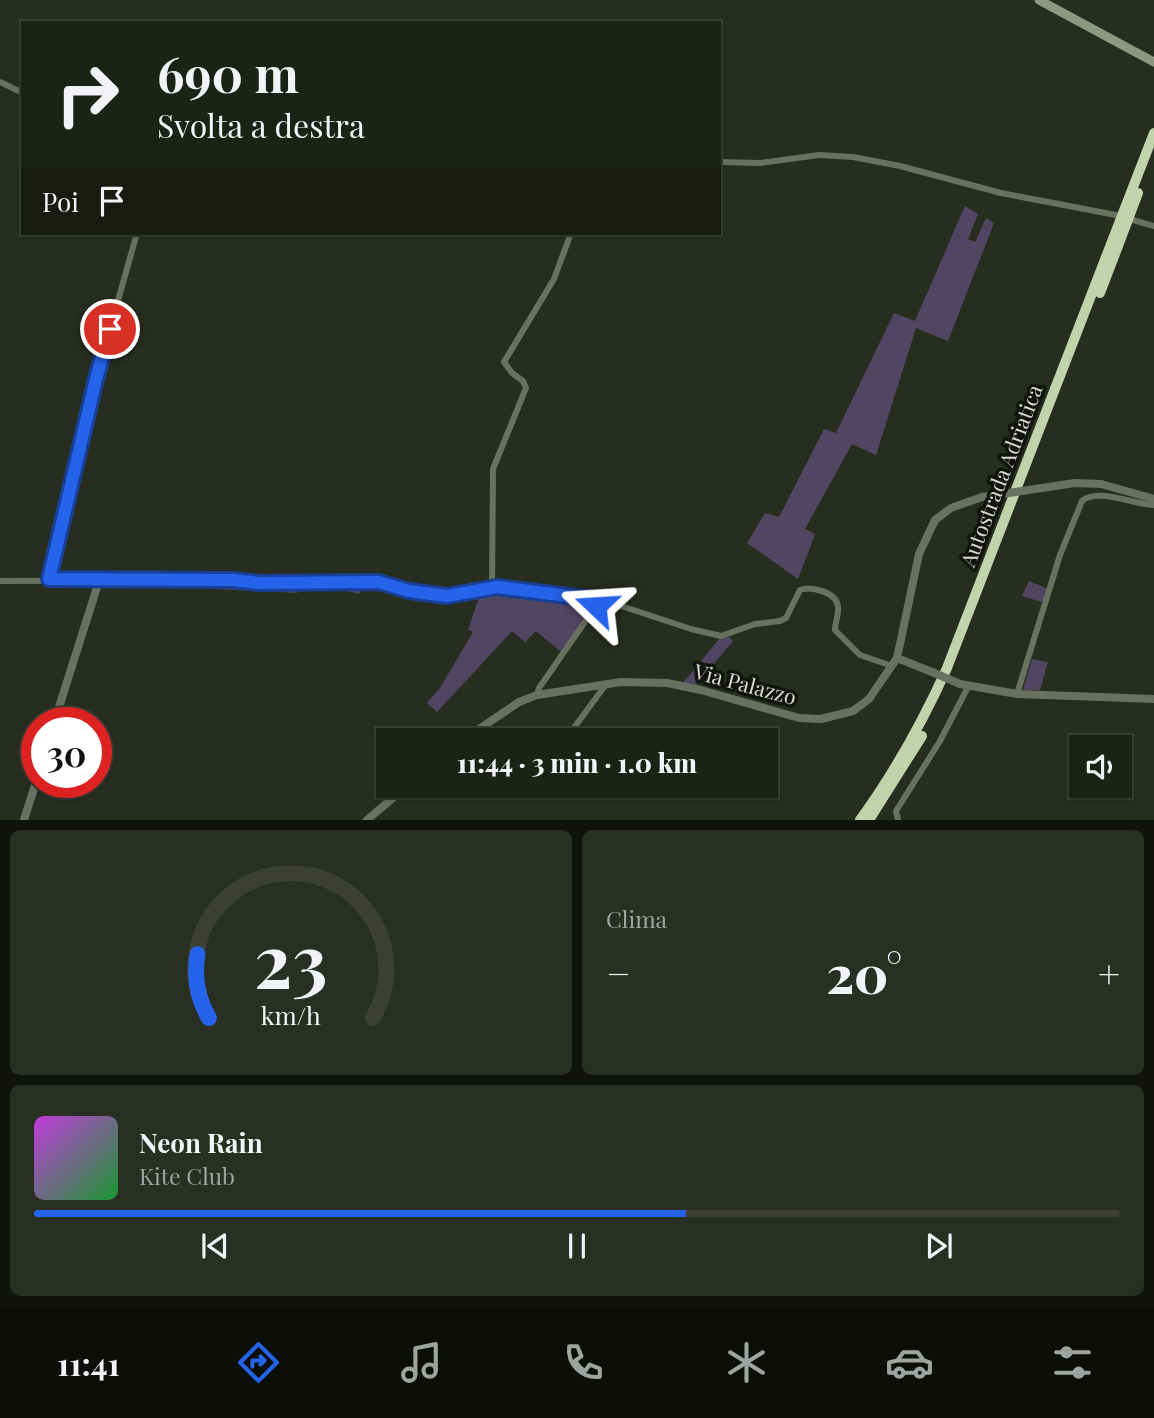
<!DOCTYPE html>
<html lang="it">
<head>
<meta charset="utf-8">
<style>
  body { margin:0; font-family:"Playfair Display",serif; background:#2a2f24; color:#f1f3f6; height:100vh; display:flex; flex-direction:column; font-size:26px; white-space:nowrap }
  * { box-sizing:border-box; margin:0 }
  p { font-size:23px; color:#a0a4a1 }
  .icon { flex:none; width:38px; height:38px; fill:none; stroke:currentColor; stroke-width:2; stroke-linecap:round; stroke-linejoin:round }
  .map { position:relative; height:820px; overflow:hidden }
  .drawer { display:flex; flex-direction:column; gap:10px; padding:10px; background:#10130d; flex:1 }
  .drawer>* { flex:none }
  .guide { position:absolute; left:21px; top:21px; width:700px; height:214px; border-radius:0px; box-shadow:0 2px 5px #0004,0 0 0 2px #3b3f36; background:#1d2217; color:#f1f3f6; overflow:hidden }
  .tools { position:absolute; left:1069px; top:735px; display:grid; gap:14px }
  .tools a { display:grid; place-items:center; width:63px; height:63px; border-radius:0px; background:#1d2217; box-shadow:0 2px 5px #0004,0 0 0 2px #3b3f36; font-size:35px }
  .speed { position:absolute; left:21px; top:707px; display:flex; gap:14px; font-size:35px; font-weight:700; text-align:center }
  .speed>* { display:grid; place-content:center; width:91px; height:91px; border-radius:50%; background:#1d2217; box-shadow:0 2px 5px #0004,0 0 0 2px #3b3f36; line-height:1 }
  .speed .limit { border:10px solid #d22; background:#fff; color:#111 }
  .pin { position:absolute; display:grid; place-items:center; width:60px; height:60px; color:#fff; margin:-30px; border:4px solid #fff; border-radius:50%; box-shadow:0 2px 7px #0007 }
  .me { position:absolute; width:77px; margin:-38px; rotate:290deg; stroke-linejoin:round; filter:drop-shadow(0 0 5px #0008) }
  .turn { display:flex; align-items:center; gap:24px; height:147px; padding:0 21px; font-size:32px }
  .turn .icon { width:91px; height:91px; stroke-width:2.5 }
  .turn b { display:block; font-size:49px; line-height:60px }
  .then { display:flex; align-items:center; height:66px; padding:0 21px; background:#0003; gap:14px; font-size:26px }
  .big { font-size:52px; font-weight:800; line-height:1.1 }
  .drawer .tile { flex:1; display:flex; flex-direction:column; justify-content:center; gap:10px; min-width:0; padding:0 24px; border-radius:10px; background:#2a2f24 }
  .drawer .dial { align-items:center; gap:0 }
  .dial svg { height:182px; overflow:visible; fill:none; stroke:#3b3f36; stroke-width:7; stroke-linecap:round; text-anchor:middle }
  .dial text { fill:#f1f3f6; stroke:none }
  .song { display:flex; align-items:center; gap:21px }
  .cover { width:84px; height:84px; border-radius:10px; background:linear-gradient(135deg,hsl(290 70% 55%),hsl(130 70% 35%)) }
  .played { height:7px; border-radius:4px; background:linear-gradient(90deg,#2563eb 60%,#3b3f36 60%) }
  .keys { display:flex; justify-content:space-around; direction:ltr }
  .heat { display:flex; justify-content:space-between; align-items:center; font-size:38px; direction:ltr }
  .drawer .tiles { flex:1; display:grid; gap:10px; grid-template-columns:1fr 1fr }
  .tile:last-child { grid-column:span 2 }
  .trip { position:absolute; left:376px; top:728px; width:402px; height:70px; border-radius:0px; background:#1d2217; box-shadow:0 2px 5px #0004,0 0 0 2px #3b3f36; font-weight:800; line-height:70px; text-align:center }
  .tabs { display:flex; height:112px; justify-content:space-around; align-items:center; background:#0c0e09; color:#a0a4a1 }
  .tabs .icon { width:49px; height:49px }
  .tabs .on { color:#2563eb }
  .tabs b { font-size:32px; color:#f1f3f6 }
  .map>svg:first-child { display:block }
  .green { fill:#514662 }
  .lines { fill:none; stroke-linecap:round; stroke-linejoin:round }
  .minor { stroke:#6a7161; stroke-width:6 }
  .tertiary { stroke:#6a7161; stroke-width:8 }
  .secondary { stroke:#8d997f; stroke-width:9 }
  .motorway { stroke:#c1d3ab; stroke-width:10 }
  .tertiary-bridge { stroke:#6a7161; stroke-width:8 }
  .motorway-bridge { stroke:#c1d3ab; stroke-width:10 }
  .route-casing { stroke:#184099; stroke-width:18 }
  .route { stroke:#2563eb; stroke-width:12 }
  .labels { text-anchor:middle; stroke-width:7; stroke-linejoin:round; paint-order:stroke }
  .street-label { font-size:21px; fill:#d6dad0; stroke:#12150e }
</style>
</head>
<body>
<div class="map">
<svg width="1154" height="820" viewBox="0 0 1154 820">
  <rect width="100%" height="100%" fill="#272e1f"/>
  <path class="green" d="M965,206L978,214L968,239L975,242L986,218L994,223L948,341L916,328L876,455L852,444L805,529L815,534L798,579L747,543L765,513L779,517L824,429L836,433L894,313L915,321Z
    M220,581L364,583L359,594L337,588L297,589V593L217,589Z
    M1029,581L1048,589L1045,603L1022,596Z
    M495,590L592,601L595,605L561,652L536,631L525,642L512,631L437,712L427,703L440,688L473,632L468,630L480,594Z
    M729,637L733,641L696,685L683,683L720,638Z
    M1032,659L1048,662L1040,690H1023Z"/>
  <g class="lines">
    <path class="minor" d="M0,82L23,93
      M719,162L760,163L819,155L853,157L900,166L1001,193L1116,215L1154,226
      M49,579L96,379L137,233
      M0,581L233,580L259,583L379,582L409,591L447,596L497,587L592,599L597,602L596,606L539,688L537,695
      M492,588L493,469L526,388L523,381L512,373L504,362L554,279L571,233
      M597,602L606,601L691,629L721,636L755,624L780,621L786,618L800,590C811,586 837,592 838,607C839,615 835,622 835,630L860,655L892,666
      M1017,694L1060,555L1082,501C1097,487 1135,505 1154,505
      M565,740L607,683
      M527,790L531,786
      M898,820L896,811L940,741L968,687"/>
    <path class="tertiary" d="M1101,484L1154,499
      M897,658L932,672
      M960,684L1017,694L1154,699
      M54,723L99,581
      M463,740L519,702L537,695L621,682L667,683L701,690L799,718L821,719L853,711L869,699L897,658L919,554L935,520L951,508L982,497
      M24,820L37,779
      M367,820L407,786"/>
    <path class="secondary" d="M1039,0L1154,62"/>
    <path class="motorway" d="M1100,293L1118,246
      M860,820C895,772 923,721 947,668L1111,244
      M869,820L922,736"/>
    <path class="tertiary-bridge" d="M982,497L1075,483L1101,484
      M932,672L960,684"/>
    <path class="motorway-bridge" d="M1111,244L1154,133
      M1118,246L1138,193"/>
  </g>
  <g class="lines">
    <g class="route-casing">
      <path id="route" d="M110,329L96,379L49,579L233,580L259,583L379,582L409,591L447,596L497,587L592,599L597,602L596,606"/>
    </g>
    <use href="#route" class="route"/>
  </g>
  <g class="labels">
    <g class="street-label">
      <text transform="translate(1002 476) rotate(-69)" y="7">Autostrada Adriatica</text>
      <text transform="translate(745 685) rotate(15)" y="7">Via Palazzo</text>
    </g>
  </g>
</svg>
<div class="tools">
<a><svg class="icon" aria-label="sound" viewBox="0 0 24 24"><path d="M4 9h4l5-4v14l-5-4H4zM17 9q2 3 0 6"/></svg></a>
</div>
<div class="speed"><div class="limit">30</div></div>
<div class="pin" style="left:110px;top:329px;background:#d93025"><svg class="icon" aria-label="arrive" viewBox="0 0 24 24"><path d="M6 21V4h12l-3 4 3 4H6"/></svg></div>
<svg class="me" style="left:596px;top:606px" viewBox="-20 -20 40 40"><path d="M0-17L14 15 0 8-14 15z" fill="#2563eb" stroke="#fff" stroke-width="4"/></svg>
<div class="trip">11:44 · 3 min · 1.0 km</div>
<div class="guide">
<div class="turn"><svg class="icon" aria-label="right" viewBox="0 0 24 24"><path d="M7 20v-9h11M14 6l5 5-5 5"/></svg><div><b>690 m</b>Svolta a destra</div></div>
<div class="then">Poi<svg class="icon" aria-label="arrive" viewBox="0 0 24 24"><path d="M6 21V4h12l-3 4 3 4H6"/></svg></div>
</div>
</div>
<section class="drawer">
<div class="tiles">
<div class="tile dial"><svg viewBox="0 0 100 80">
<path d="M14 69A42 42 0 1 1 86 69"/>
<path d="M14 69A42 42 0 0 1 9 41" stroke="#2563eb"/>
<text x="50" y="56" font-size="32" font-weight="700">23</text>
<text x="50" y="72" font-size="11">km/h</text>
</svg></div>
<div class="tile"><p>Clima</p>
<div class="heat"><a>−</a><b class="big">20°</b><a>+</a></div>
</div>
<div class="tile">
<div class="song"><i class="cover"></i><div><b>Neon Rain</b><p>Kite Club</p></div></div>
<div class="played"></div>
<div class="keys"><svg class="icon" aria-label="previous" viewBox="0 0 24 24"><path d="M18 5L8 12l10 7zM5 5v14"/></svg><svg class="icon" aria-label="pause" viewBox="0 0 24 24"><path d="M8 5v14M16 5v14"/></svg><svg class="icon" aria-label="next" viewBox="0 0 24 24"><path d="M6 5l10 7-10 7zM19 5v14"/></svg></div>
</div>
</div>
</section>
<nav class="tabs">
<b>11:41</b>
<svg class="icon on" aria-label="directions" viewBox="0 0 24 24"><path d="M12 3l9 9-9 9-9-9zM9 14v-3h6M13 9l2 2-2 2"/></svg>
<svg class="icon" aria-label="music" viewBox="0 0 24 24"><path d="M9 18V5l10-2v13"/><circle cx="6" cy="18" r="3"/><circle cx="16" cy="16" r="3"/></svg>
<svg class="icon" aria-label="phone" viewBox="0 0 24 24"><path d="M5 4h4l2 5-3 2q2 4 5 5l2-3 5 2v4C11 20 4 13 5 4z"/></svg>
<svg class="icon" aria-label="climate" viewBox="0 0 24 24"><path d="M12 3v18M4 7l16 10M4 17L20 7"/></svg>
<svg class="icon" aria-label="car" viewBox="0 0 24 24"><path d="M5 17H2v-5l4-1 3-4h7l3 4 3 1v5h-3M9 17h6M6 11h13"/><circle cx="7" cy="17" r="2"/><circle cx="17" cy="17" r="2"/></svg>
<svg class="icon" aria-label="filters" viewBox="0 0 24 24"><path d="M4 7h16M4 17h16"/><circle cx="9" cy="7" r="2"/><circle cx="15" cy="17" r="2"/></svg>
</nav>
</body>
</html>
